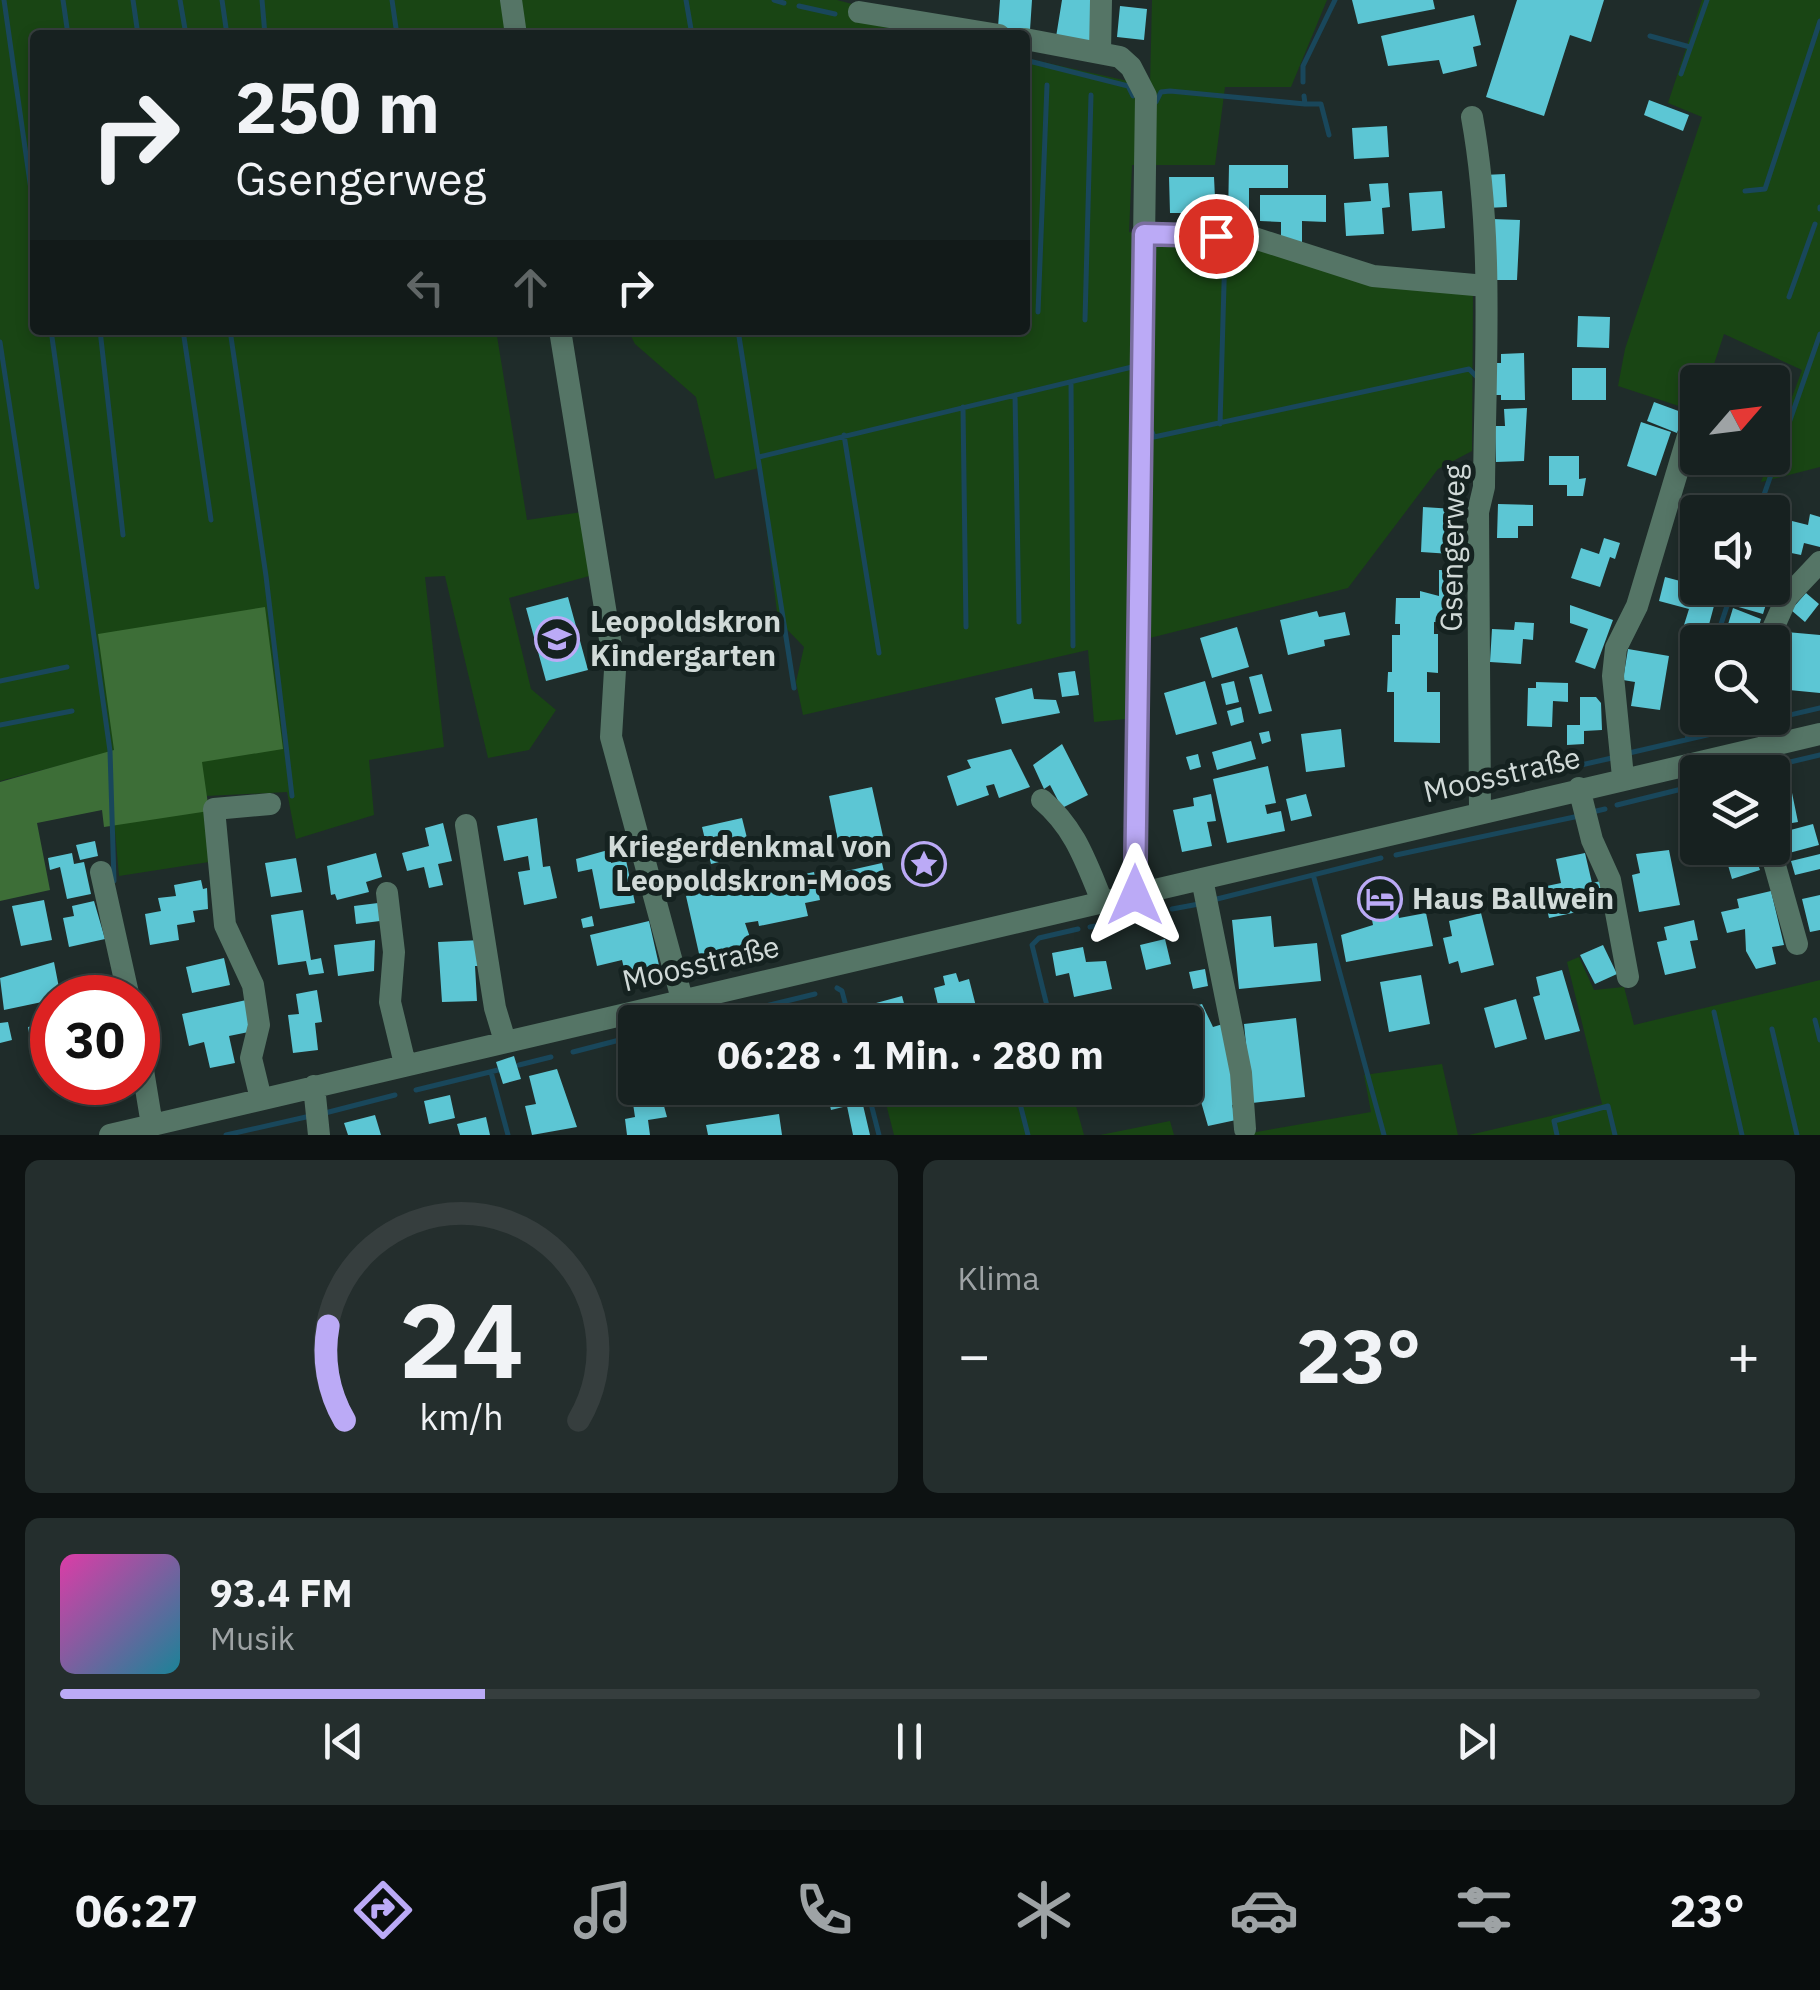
<!DOCTYPE html>
<html lang="de">
<head>
<meta charset="utf-8">
<style>
  body { margin:0; font-family:"IBM Plex Sans",sans-serif; background:#242e2d; color:#f1f3f6; height:100vh; display:flex; flex-direction:column; font-size:38px; white-space:nowrap }
  * { box-sizing:border-box; margin:0 }
  p { font-size:32px; color:#9ea3a5 }
  .icon { flex:none; width:55px; height:55px; fill:none; stroke:currentColor; stroke-width:2; stroke-linecap:round; stroke-linejoin:round }
  .map { position:relative; height:1135px; overflow:hidden }
  .sheet { display:flex; flex-direction:column; gap:25px; padding:25px; background:#0d1212; flex:1 }
  .sheet>* { flex:none }
  .hud { position:absolute; left:30px; top:30px; width:1000px; height:305px; border-radius:10px; box-shadow:0 5px 15px #0003,0 0 0 2px #363e3e; background:#172120; color:#f1f3f6; overflow:hidden }
  .needle { width:65px; rotate:62deg }
  .buttons { position:absolute; left:1680px; top:365px; display:grid; gap:20px }
  .buttons a { display:grid; place-items:center; width:110px; height:110px; border-radius:10px; background:#172120; box-shadow:0 5px 15px #0003,0 0 0 2px #363e3e; font-size:50px }
  .speed { position:absolute; left:30px; top:975px; display:flex; gap:20px; font-size:50px; font-weight:700; text-align:center }
  .speed>* { display:grid; place-content:center; width:130px; height:130px; border-radius:50%; background:#172120; box-shadow:0 5px 15px #0003,0 0 0 2px #363e3e; line-height:1 }
  .speed .limit { border:15px solid #d22; background:#fff; color:#111 }
  .pin { position:absolute; display:grid; place-items:center; width:85px; height:85px; color:#fff; margin:-42px; border:5px solid #fff; border-radius:50%; box-shadow:0 2px 10px #0007 }
  .me { position:absolute; width:110px; margin:-55px; rotate:0deg; stroke-linejoin:round; filter:drop-shadow(0 0 8px #0008) }
  .turn { display:flex; align-items:center; gap:35px; height:210px; padding:0 40px; font-size:45px }
  .turn .icon { width:130px; height:130px; stroke-width:2.5 }
  .turn b { display:block; font-size:70px; line-height:85px }
  .lanes { display:flex; align-items:center; height:95px; padding:0 40px; background:#0003; justify-content:center; gap:50px; direction:ltr }
  .lanes .off { opacity:.35 }
  .big { font-size:75px; font-weight:800; line-height:1.1 }
  .sheet .card { flex:1; display:flex; flex-direction:column; justify-content:center; gap:15px; min-width:0; padding:0 35px; border-radius:15px; background:#242e2d }
  .sheet .dial { align-items:center; gap:0 }
  .dial svg { height:260px; overflow:visible; fill:none; stroke:#363e3e; stroke-width:7; stroke-linecap:round; text-anchor:middle }
  .dial text { fill:#f1f3f6; stroke:none }
  .song { display:flex; align-items:center; gap:30px }
  .cover { width:120px; height:120px; border-radius:15px; background:linear-gradient(135deg,hsl(320 70% 55%),hsl(190 70% 35%)) }
  .played { height:10px; border-radius:5px; background:linear-gradient(90deg,#bbaaf6 25%,#363e3e 25%) }
  .keys { display:flex; justify-content:space-around; direction:ltr }
  .heat { display:flex; justify-content:space-between; align-items:center; font-size:55px; direction:ltr }
  .sheet .tiles { flex:1; display:grid; gap:25px; grid-template-columns:1fr 1fr }
  .card:last-child { grid-column:span 2 }
  .trip { position:absolute; left:618px; top:1005px; width:585px; height:100px; border-radius:10px; background:#172120; box-shadow:0 5px 15px #0003,0 0 0 2px #363e3e; font-weight:800; line-height:100px; text-align:center }
  .tabs { display:flex; height:160px; justify-content:space-around; align-items:center; background:#090d0d; color:#9ea3a5 }
  .tabs .icon { width:70px; height:70px }
  .tabs .on { color:#bbaaf6 }
  .tabs b { font-size:45px; color:#f1f3f6 }
  .map>svg:first-child { display:block }
  .green { fill:#194514 }
  .forest { fill:#3d6e37 }
  .lines { fill:none; stroke-linecap:round; stroke-linejoin:round }
  .stream { stroke:#19475b; stroke-width:5 }
  .building { fill:#5cc6d4 }
  .minor { stroke:#557566; stroke-width:22 }
  .route-casing { stroke:#7a6ea0; stroke-width:25 }
  .route { stroke:#bbaaf6; stroke-width:18 }
  .labels { text-anchor:middle; stroke-width:10; stroke-linejoin:round; paint-order:stroke }
  .street-label { font-size:30px; fill:#d1dad8; stroke:#152220 }
  .poi-label { font-size:30px; font-weight:bold; fill:#d1dad8; stroke:#152220; text-anchor:start }
</style>
</head>
<body>
<div class="map">
<svg width="1820" height="1135" viewBox="0 0 1820 1135">
  <rect width="100%" height="100%" fill="#1f2c2a"/>
  <path class="green" d="M0,0H837L970,35H35V330H496L527,520L582,512L593,575L509,598L531,689L556,710L529,750L488,758L445,576L425,577L444,747L369,760L374,815L296,839L287,792L206,796L209,862L119,876L108,753L0,781Z
    M1152,0H1327L1291,87H1225L1215,165H1132L1129,232L1257,246L1473,291L1472,451L1438,469L1348,588L1126,644V719L1094,722L1088,650L803,715L796,682L804,647L778,620L759,468L715,479L696,397L635,344L628,330H1025V58L1150,86Z
    M1702,0H1820V467L1761,482L1802,370L1724,334L1708,382H1698L1697,412L1618,386L1625,349L1702,117L1668,103Z
    M1579,957L1594,990L1624,987L1634,1025L1820,980V1135H1469L1602,1104L1567,962Z
    M1442,1064L1458,1135H1239L1371,1112L1364,1075Z
    M901,1088H1071L1084,1135H894L883,1092Z
    M1170,1121L1174,1135H1100Z"/>
  <path class="forest" d="M265,607L283,749L202,762L209,811L104,827L102,810L37,823L50,890L0,901V782L114,750L98,634Z"/>
  <g class="lines">
    <path class="stream" d="M4,0L35,218
      M63,0L68,35
      M133,0L138,35
      M180,0L186,35
      M222,0L227,35
      M262,0L265,35
      M392,0L397,35
      M686,0L692,35
      M774,0L784,3
      M799,6L835,14
      M1650,36L1690,47
      M1025,60L1128,86L1133,96
      M1681,74L1707,0
      M1303,82V66L1335,0
      M1156,102L1161,92L1170,91L1305,104L1304,96
      M1305,104H1321L1329,135
      M1745,191L1765,189L1820,21
      M1820,209V207
      M1789,297L1815,224
      M1038,312L1047,85
      M1085,320L1091,95
      M51,330L110,751L114,881
      M100,330L123,535
      M183,330L211,520
      M230,330L266,576L292,796
      M738,330L794,688
      M0,342L37,587
      M1071,382L1073,646
      M1015,395L1019,622
      M963,407L966,627
      M1220,424L1225,250
      M1152,432L1154,437L1469,369L1476,376
      M844,435L879,653
      M759,457L1132,367
      M1758,512L1820,334
      M1715,642L1733,588
      M0,681L67,667
      M1777,718L1820,708
      M0,725L72,711
      M1687,739L1698,696
      M1629,753L1759,723
      M1581,765L1612,758
      M1765,768L1820,755
      M1747,772H1748
      M1508,783L1565,769
      M1617,805L1698,785
      M1592,812L1605,809
      M1396,855L1579,816
      M1314,878L1384,1135
      M1217,899L1381,858
      M1172,909L1199,904
      M1139,917L1161,912
      M1090,927L1128,920
      M837,988L842,991L850,1022
      M1714,1012L1742,1135
      M712,1019L815,994
      M1815,1020L1820,1040
      M1051,1022L1032,945L1039,938L1078,929
      M1772,1029L1797,1135
      M573,1052L635,1036
      M519,1065L551,1057
      M491,1072L508,1135
      M867,1088L879,1135
      M1016,1088L1028,1135
      M416,1090L498,1070
      M325,1113L395,1095
      M226,1135L306,1117
      M1557,1135L1554,1121L1608,1106L1615,1135"/>
  </g>
  <path class="building" d="M1000,0H1032L1030,30L998,27Z
    M1062,0H1100L1092,44L1056,37Z
    M1352,0H1433L1435,9L1358,24Z
    M1517,0H1604L1591,42L1570,35L1544,116L1486,97Z
    M1120,6L1147,9L1144,40L1117,37Z
    M1474,15L1481,45L1473,47L1477,66L1443,74L1439,60L1388,66L1381,36Z
    M1649,100L1689,115L1683,131L1644,115Z
    M1387,126L1389,157L1354,159L1352,128Z
    M1229,165H1288V188H1249V220L1228,219Z
    M1505,174L1507,207L1486,208L1484,175Z
    M1169,177H1214L1215,198H1204L1205,213H1170Z
    M1388,183L1390,207L1382,208L1384,234L1346,236L1344,203L1371,201L1369,184Z
    M1442,191L1445,228L1412,231L1409,193Z
    M1260,195H1326V222L1302,221V243H1281V222L1260,221Z
    M1492,219L1520,220L1517,280H1493Z
    M1578,316L1610,317L1609,348L1577,347Z
    M1524,353L1525,400H1501V395H1490V363H1501V354Z
    M1572,368H1606V400H1572Z
    M1654,402L1684,413L1677,433L1647,421Z
    M1527,408L1524,461L1496,462L1495,426H1505L1504,409Z
    M1641,422L1671,432L1656,476L1627,466Z
    M1549,456H1579V479L1586,478L1583,496H1567V485H1549Z
    M1498,504L1533,505V526H1518V538H1497Z
    M1747,504L1744,512H1719V511Z
    M1423,507L1454,509L1451,554L1421,552Z
    M1810,514L1820,517V547L1804,543L1801,555L1772,549V529L1786,532L1788,520L1808,525Z
    M1604,538L1620,543L1615,559L1610,557L1600,587L1571,578L1581,548L1599,554Z
    M1772,565L1785,569L1778,592L1772,590Z
    M1439,570H1456V623L1434,622V634H1438V673L1427,672V692H1440V743L1394,742V692H1387L1388,672H1392V635H1400V624H1395L1396,598H1420V591L1439,596Z
    M1665,577L1718,591L1707,632L1684,625L1689,609L1659,601Z
    M1740,588H1771L1763,614L1735,606Z
    M1806,593L1819,604L1805,622L1791,610Z
    M568,597L588,670L546,681L526,608Z
    M1570,605L1613,620L1595,669L1575,662L1588,629L1570,623Z
    M1733,608L1761,619L1755,640L1726,631Z
    M1317,611L1319,617L1345,612L1350,635L1324,640L1325,646L1288,655L1280,620Z
    M1515,622L1534,623L1533,640L1523,639L1521,664L1490,662L1492,629L1514,630Z
    M1237,627L1249,667L1212,678L1200,638Z
    M1774,631L1820,635V693L1789,690L1792,662L1772,661Z
    M1628,649L1669,656L1660,710L1631,706L1635,682L1623,680Z
    M1075,671L1079,695L1062,697L1058,673Z
    M1262,674L1272,711L1259,714L1249,677Z
    M1205,681L1217,724L1176,735L1164,693Z
    M1234,681L1239,702L1226,705L1221,684Z
    M1536,682L1568,683V702L1553,701L1552,727L1527,726L1528,688H1536Z
    M1032,688L1034,699L1056,700L1060,713L1002,724L995,698Z
    M1580,697H1596L1601,703L1602,730L1584,731V744L1567,745V725H1580Z
    M1241,707L1244,722L1231,726L1227,711Z
    M1341,729L1345,767L1306,772L1301,734Z
    M1269,731L1271,741L1262,744L1259,733Z
    M1251,741L1256,759L1217,770L1212,752Z
    M1062,744L1088,795L1062,808L1050,785L1044,789L1033,765Z
    M1011,749L1030,787L999,798L994,784L986,786L989,795L957,806L947,776L971,768L967,760Z
    M1198,754L1201,767L1190,770L1186,757Z
    M1268,766L1276,803L1265,805L1267,814L1281,811L1285,831L1227,843L1213,779Z
    M872,787L884,841L840,851L829,796Z
    M1791,788L1798,822L1786,824L1781,823L1776,795Z
    M1211,794L1216,821L1207,822L1212,846L1182,852L1173,810L1194,806L1193,798Z
    M1306,794L1312,816L1291,821L1286,799Z
    M537,818L543,867L550,866L557,898L524,905L518,872L530,870L528,856L504,861L497,826Z
    M742,818L751,854L711,864L702,827Z
    M443,823L452,861L438,864L443,885L429,888L424,867L407,871L402,853L429,846L425,828Z
    M1813,824L1819,845L1789,853L1783,832Z
    M95,841L98,856L80,860L76,845Z
    M1723,848H1752L1760,870L1732,879Z
    M608,850L611,863L626,860L635,903L600,909L592,869L578,872L576,859Z
    M1669,850L1680,905L1639,912L1632,875L1640,873L1636,854Z
    M72,853L74,864L84,862L91,894L67,899L60,867L50,870L48,858Z
    M376,853L382,877L366,882L369,892L337,900L335,894L331,895L327,866Z
    M1585,853L1592,883L1605,880L1610,905L1549,918L1542,887L1561,883L1556,859Z
    M1820,854V869L1795,875L1791,861Z
    M296,858L302,892L271,897L265,863Z
    M882,863L886,880L846,888L842,872Z
    M814,872L820,900L805,903L808,916L759,926L758,921L745,923L753,946L700,958L686,896L692,895L690,886L706,883L708,891L739,885L740,888Z
    M201,880L203,889L207,888L208,909L193,911L195,922L177,925L179,940L150,945L145,914L161,911L158,898L176,896L174,885Z
    M1393,885L1399,918L1426,913L1433,946L1346,962L1341,935L1373,925L1366,890Z
    M1771,891L1784,945L1772,947L1776,964L1756,969L1746,951L1745,929L1727,933L1721,912L1739,908L1737,899Z
    M1820,895V930L1810,932L1802,899Z
    M44,900L52,940L21,946L12,906Z
    M94,901L105,939L69,947L63,918L74,916L72,906Z
    M378,903L380,921L356,924L354,906Z
    M303,910L311,960L321,958L324,973L309,975L306,961L278,965L271,915Z
    M1481,913L1494,965L1461,973L1458,961L1449,964L1443,938L1452,936L1449,921Z
    M592,916L594,926L583,928L581,919Z
    M1271,916L1274,947L1317,943L1321,981L1239,989L1232,920Z
    M1694,920L1698,940L1690,941L1696,968L1665,975L1657,942L1667,940L1664,927Z
    M649,921L661,974L627,981L622,960L597,966L590,935Z
    M1165,939L1171,964L1146,970L1140,945Z
    M375,940L374,971L338,976L334,945Z
    M482,940L483,966H475L477,1001L442,1002L438,942Z
    M1603,945L1617,974L1595,984L1580,955Z
    M1083,947L1086,962L1106,961L1112,989L1074,997L1069,973L1056,976L1052,953Z
    M224,958L230,985L192,993L186,967Z
    M54,962L61,998L4,1010L0,978Z
    M1205,969L1208,986L1193,989L1189,972Z
    M1562,970L1580,1031L1545,1040L1533,997L1540,995L1536,977Z
    M956,973L959,982L969,979L980,1022H942L934,988L945,985L943,976Z
    M1421,975L1430,1024L1389,1032L1380,982Z
    M317,990L322,1022L315,1023L318,1050L293,1053L288,1015L299,1014L296,994Z
    M902,996L909,1022H868L865,1006Z
    M251,999L258,1030L229,1036L235,1063L210,1068L204,1042L189,1046L182,1014Z
    M1516,999L1527,1039L1495,1048L1484,1008Z
    M1202,1004L1213,1027L1223,1024L1236,1104L1232,1105L1236,1120L1208,1126L1185,1046V1022H1177L1174,1012Z
    M1296,1018L1305,1097L1252,1103L1244,1024Z
    M8,1022L12,1040L0,1043V1023Z
    M52,1022V1059L34,1063L28,1027Z
    M514,1056L521,1079L503,1084L496,1062Z
    M557,1069L577,1127L532,1135L525,1106L536,1104L529,1076Z
    M101,1082H134L136,1090L104,1096Z
    M659,1088L667,1117L648,1120L650,1135H627L625,1119L635,1117L631,1090Z
    M683,1088H757L758,1095L685,1104Z
    M841,1088H859L870,1135H853L847,1106L831,1110L828,1097L842,1094Z
    M1082,1088H1115L1117,1093L1089,1099Z
    M450,1095L455,1118L429,1124L424,1101Z
    M779,1114L782,1135H708L706,1125Z
    M375,1115L381,1135H348L344,1123Z
    M486,1117L490,1135H460L457,1124Z"/>
  <g class="lines">
    <path class="minor" d="M511,0L516,35
      M859,12L999,35
      M1025,39L1120,57L1131,67L1146,96L1135,895
      M1100,52L1101,0
      M1472,117C1494,238 1485,364 1484,487L1478,512L1480,810
      M1144,234L1251,237L1373,276L1486,286
      M560,330L615,670L611,737L682,999
      M1767,642L1787,597L1820,562
      M1767,718L1770,745
      M1623,777L1613,676L1616,648L1637,606L1691,426
      M1579,788L1592,840L1610,880L1628,977
      M1042,800C1076,829 1086,863 1103,903
      M466,825L495,1008L505,1041
      M1770,848L1797,944
      M101,872L129,998
      M1202,879L1241,1073L1245,1129
      M387,893L394,952L390,1002L405,1064
      M138,1040L152,1125
      M314,1086L319,1135
      M261,1099L251,1058L259,1025L253,985L225,925L214,809L270,804
      M110,1135L1820,734"/>
  </g>
  <g class="lines">
    <g class="route-casing">
      <path id="route" d="M1135,895L1144,234L1216,236"/>
    </g>
    <use href="#route" class="route"/>
  </g>
  <defs>
    <g id="school-ring" transform="scale(2.25)"><circle r="9.5" fill="#152220" stroke="#bbaaf6" stroke-width="1.5"/><path d="M0-5L7-2L0 1L-7-2ZM-4 1L0 2.5L4 1V4Q0 6-4 4Z" fill="#bbaaf6"/></g>
    <g id="sight-ring" transform="scale(2.25)"><circle r="9.5" fill="#152220" stroke="#bbaaf6" stroke-width="1.5"/><path d="M0-6L1.8-2.2L6-1.7L2.9 1.2L3.7 5.4L0 3.3L-3.7 5.4L-2.9 1.2L-6-1.7L-1.8-2.2Z" fill="#bbaaf6"/></g>
    <g id="hotel-ring" transform="scale(2.25)"><circle r="9.5" fill="#152220" stroke="#bbaaf6" stroke-width="1.5"/><path d="M-6-4.5h1.5V1H6V5H4.5V3h-9V5H-6ZM-4 0a1.8 1.8 0 1 1 3.6 0ZM.5 0V-2.5h3Q6-2.5 6 0Z" fill="#bbaaf6"/></g>
  </defs>
  <g fill-rule="evenodd">
    <use href="#school-ring" x="557" y="639"/>
    <use href="#sight-ring" x="924" y="864"/>
    <use href="#hotel-ring" x="1380" y="899"/>
  </g>
  <g class="labels">
    <g class="street-label">
      <text transform="translate(1453 548) rotate(-89)" y="10">Gsengerweg</text>
      <text transform="translate(1502 775) rotate(-13)" y="10">Moosstraße</text>
      <text transform="translate(701 964) rotate(-13)" y="10">Moosstraße</text>
    </g>
    <g class="poi-label">
      <text x="590" y="632">Leopoldskron<tspan x="590" dy="34">Kindergarten</tspan></text>
      <text x="892" y="857" text-anchor="end">Kriegerdenkmal von<tspan x="892" dy="34">Leopoldskron-Moos</tspan></text>
      <text x="1412" y="909">Haus Ballwein</text>
    </g>
  </g>
</svg>
<div class="buttons">
<a><svg class="needle" viewBox="-14 -14 28 28"><path d="M0-13l5 13h-10z" fill="#e53935"/><path d="M0 13l5-13h-10z" fill="#9ea3a5"/></svg></a>
<a><svg class="icon" aria-label="sound" viewBox="0 0 24 24"><path d="M4 9h4l5-4v14l-5-4H4zM17 9q2 3 0 6"/></svg></a>
<a><svg class="icon" aria-label="search" viewBox="0 0 24 24"><circle cx="10" cy="10" r="6"/><path d="M15 15l6 6"/></svg></a>
<a><svg class="icon" aria-label="layers" viewBox="0 0 24 24"><path d="M12 4l9 5-9 5-9-5zM3 14l9 5 9-5"/></svg></a>
</div>
<div class="speed"><div class="limit">30</div></div>
<div class="pin" style="left:1216px;top:236px;background:#d93025"><svg class="icon" aria-label="arrive" viewBox="0 0 24 24"><path d="M6 21V4h12l-3 4 3 4H6"/></svg></div>
<svg class="me" style="left:1135px;top:895px" viewBox="-20 -20 40 40"><path d="M0-17L14 15 0 8-14 15z" fill="#bbaaf6" stroke="#fff" stroke-width="4"/></svg>
<div class="trip">06:28 · 1 Min. · 280 m</div>
<div class="hud">
<div class="turn"><svg class="icon" aria-label="right" viewBox="0 0 24 24"><path d="M7 20v-9h11M14 6l5 5-5 5"/></svg><div><b>250 m</b>Gsengerweg</div></div>
<div class="lanes"><svg class="icon off" aria-label="left" viewBox="0 0 24 24"><path d="M17 20v-9H6M10 6l-5 5 5 5"/></svg><svg class="icon off" aria-label="ahead" viewBox="0 0 24 24"><path d="M12 20V5M6 11l6-6 6 6"/></svg><svg class="icon" aria-label="right" viewBox="0 0 24 24"><path d="M7 20v-9h11M14 6l5 5-5 5"/></svg></div>
</div>
</div>
<section class="sheet">
<div class="tiles">
<div class="card dial"><svg viewBox="0 0 100 80">
<path d="M14 69A42 42 0 1 1 86 69"/>
<path d="M14 69A42 42 0 0 1 9 40" stroke="#bbaaf6"/>
<text x="50" y="56" font-size="32" font-weight="700">24</text>
<text x="50" y="72" font-size="11">km/h</text>
</svg></div>
<div class="card"><p>Klima</p>
<div class="heat"><a>−</a><b class="big">23°</b><a>+</a></div>
</div>
<div class="card">
<div class="song"><i class="cover"></i><div><b>93.4 FM</b><p>Musik</p></div></div>
<div class="played"></div>
<div class="keys"><svg class="icon" aria-label="previous" viewBox="0 0 24 24"><path d="M18 5L8 12l10 7zM5 5v14"/></svg><svg class="icon" aria-label="pause" viewBox="0 0 24 24"><path d="M8 5v14M16 5v14"/></svg><svg class="icon" aria-label="next" viewBox="0 0 24 24"><path d="M6 5l10 7-10 7zM19 5v14"/></svg></div>
</div>
</div>
</section>
<nav class="tabs">
<b>06:27</b>
<svg class="icon on" aria-label="directions" viewBox="0 0 24 24"><path d="M12 3l9 9-9 9-9-9zM9 14v-3h6M13 9l2 2-2 2"/></svg>
<svg class="icon" aria-label="music" viewBox="0 0 24 24"><path d="M9 18V5l10-2v13"/><circle cx="6" cy="18" r="3"/><circle cx="16" cy="16" r="3"/></svg>
<svg class="icon" aria-label="phone" viewBox="0 0 24 24"><path d="M5 4h4l2 5-3 2q2 4 5 5l2-3 5 2v4C11 20 4 13 5 4z"/></svg>
<svg class="icon" aria-label="climate" viewBox="0 0 24 24"><path d="M12 3v18M4 7l16 10M4 17L20 7"/></svg>
<svg class="icon" aria-label="car" viewBox="0 0 24 24"><path d="M5 17H2v-5l4-1 3-4h7l3 4 3 1v5h-3M9 17h6M6 11h13"/><circle cx="7" cy="17" r="2"/><circle cx="17" cy="17" r="2"/></svg>
<svg class="icon" aria-label="filters" viewBox="0 0 24 24"><path d="M4 7h16M4 17h16"/><circle cx="9" cy="7" r="2"/><circle cx="15" cy="17" r="2"/></svg>
<b>23°</b>
</nav>
</body>
</html>
